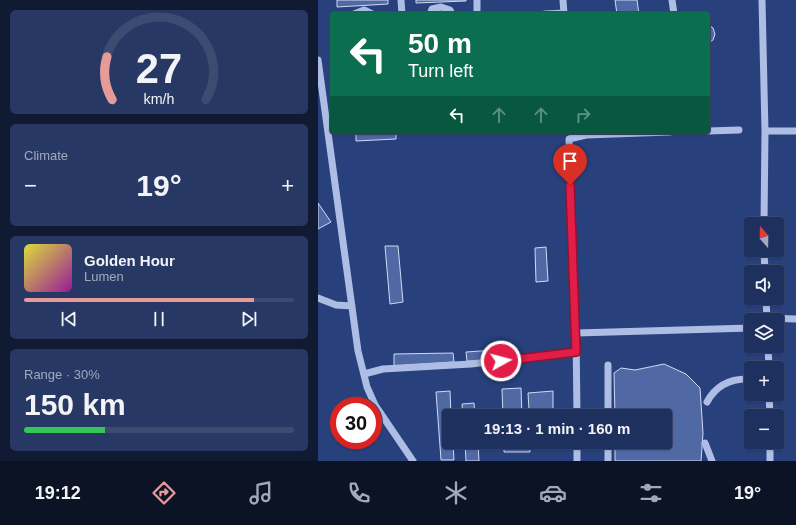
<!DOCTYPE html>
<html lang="en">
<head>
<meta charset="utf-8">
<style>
  body { margin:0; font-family:Arial,sans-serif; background:#263863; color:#f1f3f6; height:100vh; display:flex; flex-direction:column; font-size:15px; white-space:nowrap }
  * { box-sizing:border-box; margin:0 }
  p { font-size:13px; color:#a1a9bc }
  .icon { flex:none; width:22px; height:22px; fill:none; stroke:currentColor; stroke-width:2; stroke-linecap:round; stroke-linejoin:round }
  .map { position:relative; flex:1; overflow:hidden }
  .drawer { display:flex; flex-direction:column; gap:10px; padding:10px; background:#101a33; width:318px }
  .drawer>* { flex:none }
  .banner { position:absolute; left:12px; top:12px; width:380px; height:122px; border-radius:4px; box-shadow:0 1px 3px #0004,0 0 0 1px #3c4b72; background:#0b6e4f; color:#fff; overflow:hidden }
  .needle { width:26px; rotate:340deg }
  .buttons { position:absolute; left:426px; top:217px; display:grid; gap:8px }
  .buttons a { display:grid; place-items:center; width:40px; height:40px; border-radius:4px; background:#1e305d; box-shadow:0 1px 3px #0004,0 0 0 1px #3c4b72; font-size:20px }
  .speed { position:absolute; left:12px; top:397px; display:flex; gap:8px; font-size:20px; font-weight:700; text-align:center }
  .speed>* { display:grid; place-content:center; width:52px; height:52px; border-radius:50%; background:#1e305d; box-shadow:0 1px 3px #0004,0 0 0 1px #3c4b72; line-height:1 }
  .speed .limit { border:6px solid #d22; background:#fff; color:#111 }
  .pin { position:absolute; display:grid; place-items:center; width:34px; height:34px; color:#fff; margin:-41px -17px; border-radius:50% 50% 50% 0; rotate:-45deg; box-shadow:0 0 4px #0007 }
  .pin .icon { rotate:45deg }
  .me { position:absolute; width:44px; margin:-22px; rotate:83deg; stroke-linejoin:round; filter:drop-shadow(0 0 3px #0008) }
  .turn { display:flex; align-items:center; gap:14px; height:84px; padding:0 12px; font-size:18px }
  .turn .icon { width:52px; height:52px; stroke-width:2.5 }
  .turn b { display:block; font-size:28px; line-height:34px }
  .lanes { display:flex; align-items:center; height:38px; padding:0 12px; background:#0003; justify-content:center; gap:20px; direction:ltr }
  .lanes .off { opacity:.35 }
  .big { font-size:30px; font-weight:800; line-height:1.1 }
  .drawer .card { flex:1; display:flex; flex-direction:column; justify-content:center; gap:6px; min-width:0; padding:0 14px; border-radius:6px; background:#263863 }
  .drawer .dial { align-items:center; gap:0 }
  .dial svg { height:104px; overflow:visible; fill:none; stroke:#3c4b72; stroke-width:7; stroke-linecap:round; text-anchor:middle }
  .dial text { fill:#f1f3f6; stroke:none }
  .song { display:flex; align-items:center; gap:12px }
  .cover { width:48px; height:48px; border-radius:6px; background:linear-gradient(135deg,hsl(60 70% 55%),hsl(300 70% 35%)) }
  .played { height:4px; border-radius:2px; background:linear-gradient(90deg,#e69b98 85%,#3c4b72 85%) }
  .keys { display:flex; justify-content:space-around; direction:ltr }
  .heat { display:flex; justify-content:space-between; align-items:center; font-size:22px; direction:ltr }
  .charge { height:6px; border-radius:3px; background:linear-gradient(90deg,#34c759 30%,#3c4b72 0) }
  .trip { position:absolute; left:124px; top:409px; width:230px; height:40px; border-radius:4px; background:#1e305d; box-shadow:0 1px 3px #0004,0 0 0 1px #3c4b72; font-weight:800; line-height:40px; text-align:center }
  .tabs { display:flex; height:64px; justify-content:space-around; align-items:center; background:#0c1325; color:#a1a9bc }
  .tabs .icon { width:28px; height:28px }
  .tabs .selected { color:#e69b98 }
  .tabs b { font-size:18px; color:#f1f3f6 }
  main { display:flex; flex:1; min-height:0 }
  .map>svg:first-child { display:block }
  .building { fill:#5069a5; stroke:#cfdaf4 }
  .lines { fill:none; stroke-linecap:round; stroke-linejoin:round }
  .minor { stroke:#adbde4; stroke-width:7 }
  .route-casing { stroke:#92132f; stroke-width:10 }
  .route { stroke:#e11d48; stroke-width:7 }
</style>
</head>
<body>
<main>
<section class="drawer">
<div class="card dial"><svg viewBox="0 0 100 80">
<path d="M14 69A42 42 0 1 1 86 69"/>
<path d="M14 69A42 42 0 0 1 10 36" stroke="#e69b98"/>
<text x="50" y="56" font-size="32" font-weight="700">27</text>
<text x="50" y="72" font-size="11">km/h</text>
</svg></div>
<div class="card"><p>Climate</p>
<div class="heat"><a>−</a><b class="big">19°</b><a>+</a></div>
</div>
<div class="card">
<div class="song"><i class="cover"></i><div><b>Golden Hour</b><p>Lumen</p></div></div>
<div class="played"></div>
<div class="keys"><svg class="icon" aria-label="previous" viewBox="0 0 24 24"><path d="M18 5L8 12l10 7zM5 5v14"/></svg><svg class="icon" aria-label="pause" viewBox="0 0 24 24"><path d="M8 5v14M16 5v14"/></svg><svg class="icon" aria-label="next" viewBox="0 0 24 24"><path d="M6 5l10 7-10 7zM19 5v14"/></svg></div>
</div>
<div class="card"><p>Range · 30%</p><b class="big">150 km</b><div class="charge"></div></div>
</section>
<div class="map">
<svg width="478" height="461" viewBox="0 0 478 461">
  <rect width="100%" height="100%" fill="#28407c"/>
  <path class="building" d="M19,0H70V4L19,7Z
    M98,0H148V1L98,3Z
    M297,0H319L321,14H299Z
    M390,24L395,28L397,34L395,40L390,43Z
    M38,132H78V139L38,141Z
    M0,203L13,222L0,229Z
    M67,246H80L85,302L72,304Z
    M228,247L230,281L218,282L217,248Z
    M177,350L178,361H149L148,352Z
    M135,353L136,362L76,366V354Z
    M346,364L368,374L382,388L385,433L383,461H297V442H347V416H297L296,373L303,368L317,370Z
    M203,388L204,416H185L184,389Z
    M132,391L133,416H131V442H135L136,460H123L118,392Z
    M235,391V410H211L210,393Z
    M156,403L157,416H145L144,404Z
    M147,442H160L161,461H148Z
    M186,442H211L212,452H186Z"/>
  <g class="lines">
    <path class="minor" d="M83,0L84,14
      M159,0V14
      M245,0L246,14
      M354,0L356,14
      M444,0L447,131L446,224
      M36,14L46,10L54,14
      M112,14L114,9L123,7L132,10L134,14
      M227,14L246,13
      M0,60L40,351L49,387L57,405L95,461
      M390,131L421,130
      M447,131H478
      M446,250L447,272
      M0,298L18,305L34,306
      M448,298L449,320
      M449,318L478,319
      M258,333L251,139L268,135L352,132
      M450,346L451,368
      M290,365V416
      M46,374L65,369L153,364L259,352
      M451,394L452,416
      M389,402C398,385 414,378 433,379
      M259,416L258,333L433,328
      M259,442V461
      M290,442V461
      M452,442V461
      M387,443L394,461"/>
  </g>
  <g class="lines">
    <g class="route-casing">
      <path id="route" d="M183,361L258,352L252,185"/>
    </g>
    <use href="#route" class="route"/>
  </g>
</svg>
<div class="buttons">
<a><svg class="needle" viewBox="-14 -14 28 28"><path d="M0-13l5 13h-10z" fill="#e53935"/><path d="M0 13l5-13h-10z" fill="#a1a9bc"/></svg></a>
<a><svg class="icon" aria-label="sound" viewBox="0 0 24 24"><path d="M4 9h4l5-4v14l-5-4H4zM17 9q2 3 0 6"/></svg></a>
<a><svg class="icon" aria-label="layers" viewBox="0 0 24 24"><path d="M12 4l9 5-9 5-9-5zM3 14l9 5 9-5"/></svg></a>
<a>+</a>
<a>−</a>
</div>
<div class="speed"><div class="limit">30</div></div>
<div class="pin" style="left:252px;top:185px;background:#d93025"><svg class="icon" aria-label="arrive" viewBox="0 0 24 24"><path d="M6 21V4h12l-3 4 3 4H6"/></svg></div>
<svg class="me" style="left:183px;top:361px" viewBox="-20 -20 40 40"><circle r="17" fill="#e11d48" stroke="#fff" stroke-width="3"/><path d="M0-11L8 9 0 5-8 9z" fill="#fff"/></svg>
<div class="trip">19:13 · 1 min · 160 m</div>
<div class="banner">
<div class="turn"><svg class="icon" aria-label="left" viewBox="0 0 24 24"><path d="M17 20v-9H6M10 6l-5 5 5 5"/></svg><div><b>50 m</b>Turn left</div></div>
<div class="lanes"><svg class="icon" aria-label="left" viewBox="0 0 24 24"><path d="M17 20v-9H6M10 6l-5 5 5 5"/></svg><svg class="icon off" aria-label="ahead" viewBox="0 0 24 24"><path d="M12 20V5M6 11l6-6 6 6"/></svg><svg class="icon off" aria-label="ahead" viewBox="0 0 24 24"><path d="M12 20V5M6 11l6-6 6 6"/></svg><svg class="icon off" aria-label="right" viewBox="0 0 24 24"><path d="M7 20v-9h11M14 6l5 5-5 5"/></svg></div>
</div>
</div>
</main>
<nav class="tabs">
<b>19:12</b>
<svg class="icon selected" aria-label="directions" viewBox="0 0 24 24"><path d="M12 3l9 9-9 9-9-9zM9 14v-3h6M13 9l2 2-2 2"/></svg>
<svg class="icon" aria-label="music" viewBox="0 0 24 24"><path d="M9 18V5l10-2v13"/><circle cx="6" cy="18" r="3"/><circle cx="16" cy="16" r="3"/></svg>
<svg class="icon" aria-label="phone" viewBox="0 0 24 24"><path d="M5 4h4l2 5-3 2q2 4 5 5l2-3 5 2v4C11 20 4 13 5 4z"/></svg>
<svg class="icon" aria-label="climate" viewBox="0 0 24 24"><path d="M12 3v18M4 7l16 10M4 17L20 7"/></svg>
<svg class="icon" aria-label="car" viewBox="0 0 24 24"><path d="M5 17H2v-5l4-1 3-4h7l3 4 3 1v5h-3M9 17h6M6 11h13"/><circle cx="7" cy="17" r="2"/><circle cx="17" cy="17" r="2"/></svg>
<svg class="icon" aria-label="filters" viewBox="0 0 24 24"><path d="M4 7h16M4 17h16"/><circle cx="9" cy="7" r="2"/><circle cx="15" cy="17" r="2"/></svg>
<b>19°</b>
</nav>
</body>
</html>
